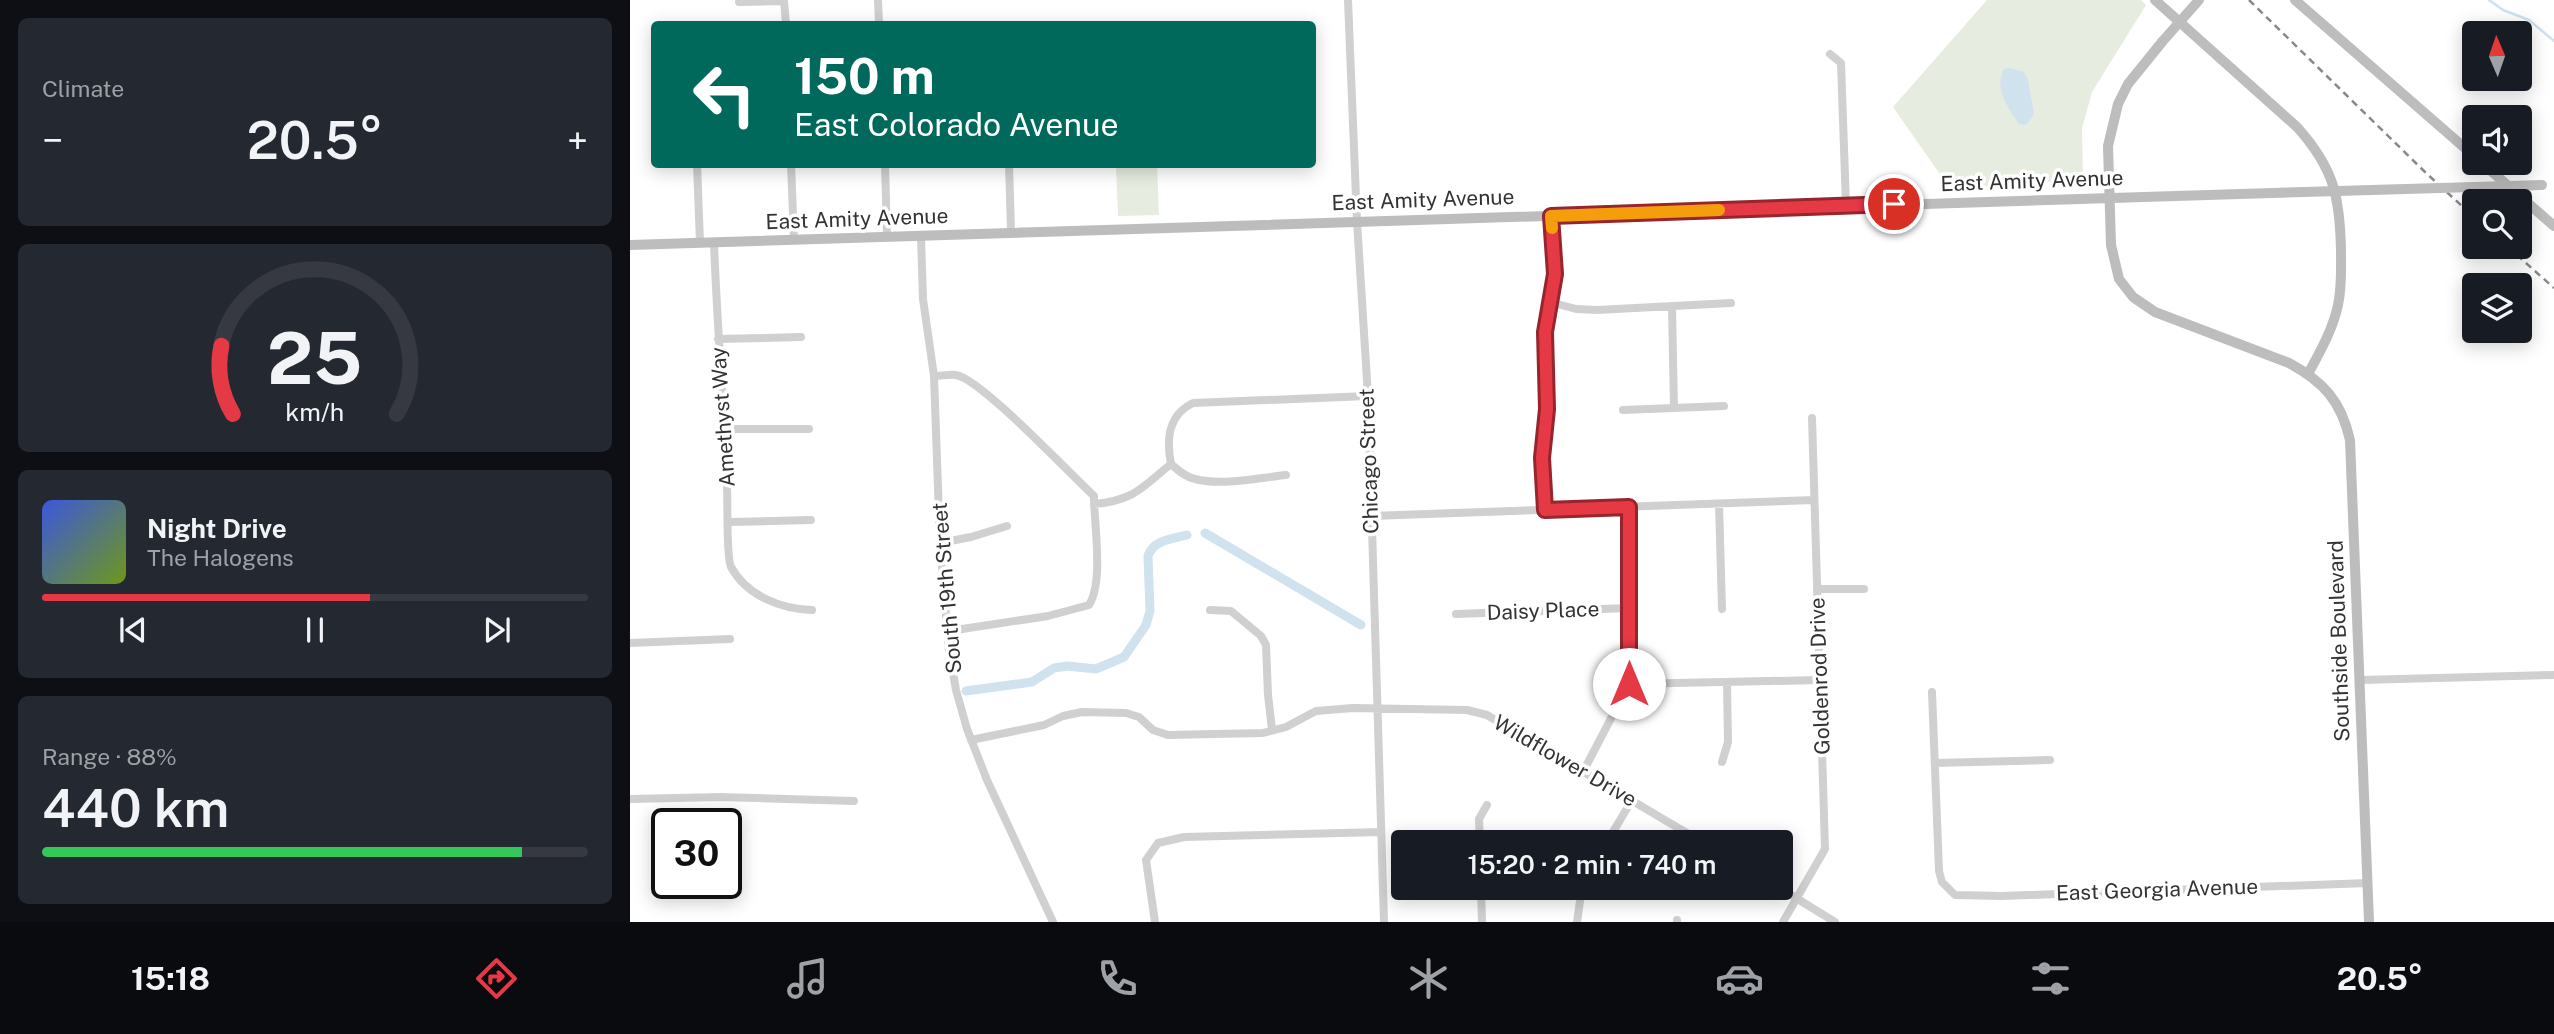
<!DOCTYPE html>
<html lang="en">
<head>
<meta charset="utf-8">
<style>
  body { margin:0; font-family:"Public Sans",sans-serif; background:#242831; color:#f1f3f6; height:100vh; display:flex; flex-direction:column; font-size:26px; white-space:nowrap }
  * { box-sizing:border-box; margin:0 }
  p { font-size:23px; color:#9ea1a6 }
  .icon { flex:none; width:38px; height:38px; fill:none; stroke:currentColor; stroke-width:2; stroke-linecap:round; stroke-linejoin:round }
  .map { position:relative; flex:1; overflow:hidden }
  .sheet { display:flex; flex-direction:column; gap:18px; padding:18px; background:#0d0f14; width:630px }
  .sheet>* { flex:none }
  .guide { position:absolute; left:21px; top:21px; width:665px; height:147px; border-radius:7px; box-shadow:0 4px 18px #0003; background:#00695c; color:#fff; overflow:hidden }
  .needle { width:46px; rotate:358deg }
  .controls { position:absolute; left:1832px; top:21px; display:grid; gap:14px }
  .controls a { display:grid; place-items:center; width:70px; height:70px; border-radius:7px; background:#171b24; box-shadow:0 4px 18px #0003; font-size:35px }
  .speed { position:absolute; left:21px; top:808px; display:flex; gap:14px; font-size:35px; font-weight:700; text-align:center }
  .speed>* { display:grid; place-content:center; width:91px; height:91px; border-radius:50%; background:#171b24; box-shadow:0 4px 18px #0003; line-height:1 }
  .speed .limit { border:4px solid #111; border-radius:10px; background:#fff; color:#111 }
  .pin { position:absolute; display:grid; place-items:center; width:60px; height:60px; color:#fff; margin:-30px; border:4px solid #fff; border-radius:50%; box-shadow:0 2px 7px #0007 }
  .me { position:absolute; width:77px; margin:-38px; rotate:0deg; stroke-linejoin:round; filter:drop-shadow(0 0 5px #0008) }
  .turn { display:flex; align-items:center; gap:24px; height:147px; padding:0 28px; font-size:32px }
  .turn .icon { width:91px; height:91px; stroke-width:2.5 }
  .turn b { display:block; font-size:49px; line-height:60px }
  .big { font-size:52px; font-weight:600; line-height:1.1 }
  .sheet .card { flex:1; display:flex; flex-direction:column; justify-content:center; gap:10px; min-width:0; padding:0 24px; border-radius:10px; background:#242831 }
  .sheet .dial { align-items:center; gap:0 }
  .dial svg { height:182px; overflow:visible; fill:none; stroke:#363941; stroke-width:7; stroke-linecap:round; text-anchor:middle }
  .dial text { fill:#f1f3f6; stroke:none }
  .song { display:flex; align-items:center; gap:21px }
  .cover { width:84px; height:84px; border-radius:10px; background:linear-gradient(135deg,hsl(230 70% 55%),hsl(80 70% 35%)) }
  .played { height:7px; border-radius:4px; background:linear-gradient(90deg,#e63946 60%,#363941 60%) }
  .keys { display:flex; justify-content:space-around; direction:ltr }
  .heat { display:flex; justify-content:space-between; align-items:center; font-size:38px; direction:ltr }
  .charge { height:10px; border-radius:5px; background:linear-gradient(90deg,#34c759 88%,#363941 0) }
  .trip { position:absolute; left:761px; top:830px; width:402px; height:70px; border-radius:7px; background:#171b24; box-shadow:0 4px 18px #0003; font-weight:600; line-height:70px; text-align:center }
  .tabs { display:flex; height:112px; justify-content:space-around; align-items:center; background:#090b0e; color:#9ea1a6 }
  .tabs .icon { width:49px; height:49px }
  .tabs .active { color:#e63946 }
  .tabs b { font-size:32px; color:#f1f3f6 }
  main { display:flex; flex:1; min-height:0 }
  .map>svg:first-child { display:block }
  .green { fill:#e6ecdf }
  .water { fill:#cfe2ee }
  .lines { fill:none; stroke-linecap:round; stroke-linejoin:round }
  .stream { stroke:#cfe2ee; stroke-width:2.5 }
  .canal { stroke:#cfe2ee; stroke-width:9 }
  .street { stroke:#d0d0d0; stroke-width:8 }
  .secondary { stroke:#bdbdbd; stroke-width:10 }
  .rail { stroke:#888; stroke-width:2.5; stroke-dasharray:7 5; stroke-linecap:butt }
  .secondary-bridge { stroke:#bdbdbd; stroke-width:10 }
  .route-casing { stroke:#96252e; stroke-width:18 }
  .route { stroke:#e63946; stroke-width:12 }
  .slow { stroke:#f59e0b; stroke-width:12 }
  .labels { text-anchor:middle; stroke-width:7; stroke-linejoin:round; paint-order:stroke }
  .street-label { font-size:21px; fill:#333; stroke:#fff }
</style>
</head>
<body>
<main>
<section class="sheet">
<div class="card"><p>Climate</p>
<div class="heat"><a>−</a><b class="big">20.5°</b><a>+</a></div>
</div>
<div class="card dial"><svg viewBox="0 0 100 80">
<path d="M14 69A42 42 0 1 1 86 69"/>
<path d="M14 69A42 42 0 0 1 9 39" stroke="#e63946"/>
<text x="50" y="56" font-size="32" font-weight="700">25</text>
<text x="50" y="72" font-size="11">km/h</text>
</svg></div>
<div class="card">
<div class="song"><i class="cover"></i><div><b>Night Drive</b><p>The Halogens</p></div></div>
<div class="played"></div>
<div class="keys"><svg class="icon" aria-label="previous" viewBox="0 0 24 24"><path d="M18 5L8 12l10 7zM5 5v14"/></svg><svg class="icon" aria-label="pause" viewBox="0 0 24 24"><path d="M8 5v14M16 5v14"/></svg><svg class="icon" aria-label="next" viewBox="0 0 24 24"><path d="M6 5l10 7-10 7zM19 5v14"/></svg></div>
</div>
<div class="card"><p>Range · 88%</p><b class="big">440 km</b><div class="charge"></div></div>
</section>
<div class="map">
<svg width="1924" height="922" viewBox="0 0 1924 922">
  <rect width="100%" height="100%" fill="#fff"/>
  <path class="green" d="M1357,0H1511L1516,5L1462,92L1452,128L1453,179L1321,190L1263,107Z
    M486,165H527L529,215L488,216Z"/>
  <path class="water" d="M1379,68L1394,72L1398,80L1404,114L1396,125L1389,124C1379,109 1363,88 1374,69Z"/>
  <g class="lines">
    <path class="stream" d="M1859,0L1873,10L1899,20L1924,41"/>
    <path class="canal" d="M575,533L731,625
      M336,691L402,682L424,668L437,666L466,669L494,657L516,625L520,611L518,556C523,540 542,539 557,535"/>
    <path class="street" d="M248,0L249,24
      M718,0L727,222L738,396L754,922
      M109,2L154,1L156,24
      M1200,54L1211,63L1216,205
      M67,164L70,243
      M161,164L164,240
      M255,164L257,237
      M379,164L381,232
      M291,236L293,299L304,376L310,543L319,650L326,690L337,729L357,780L423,922
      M84,243C87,325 94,406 97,488C98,502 96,557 101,567C117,596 151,609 182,610
      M920,302L946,309L967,310L1101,303
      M1042,306L1044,408
      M88,339L171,337
      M304,376C311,376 319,374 326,375C351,379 440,474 464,496C464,525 474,581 459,605L418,616L319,631
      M993,410L1094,406
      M95,429H179
      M541,464C536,439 538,415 563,403L738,396
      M541,464C548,470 555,477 565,479C593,486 628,478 656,475
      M464,504C505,500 511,488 541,464
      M1089,504L1092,609
      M915,510L912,458L917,409L915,332L925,274L921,216
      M741,516L1183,500
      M99,522L181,520
      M310,543L341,537L377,526
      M1187,589H1234
      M580,610L601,611L631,636L636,645L638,695L642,730
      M826,614L999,608
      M0,643L100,639
      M1731,680L1924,675
      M999,684L1191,680
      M1302,692L1309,871L1312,882L1325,895L1372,896L1738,883
      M341,740L414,725L433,716L452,712L496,713L509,717L523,730L538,735L633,733L656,727L686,711L723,708L837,710L857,715L1072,842
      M1092,762L1098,742L1097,683
      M1305,763L1420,760
      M953,772L999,684L998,507
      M0,799L91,797L224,801
      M850,842L849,819L857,805
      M977,842L1002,800
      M851,887L852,922
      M1148,887L1205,922
      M1047,920V922
      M525,922L516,860L528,843L554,837L751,832
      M947,922L952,887
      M1153,922L1195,849L1182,418"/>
    <path class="secondary" d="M1525,0L1667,127C1704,168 1710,197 1711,251C1711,269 1712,287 1708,305C1703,329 1690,352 1678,374
      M1665,0L1844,156
      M1532,42L1498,84L1488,104L1478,146L1481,245L1489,279L1503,297L1525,312L1659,363C1694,382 1711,401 1720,440L1739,922
      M1852,163L1924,226
      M0,245L1673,192"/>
    <path class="rail" d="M1619,0L1795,172L1844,217
      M1878,247L1924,288"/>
    <path class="secondary-bridge" d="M1532,42L1569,0
      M1673,192L1912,185"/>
  </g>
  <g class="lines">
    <g class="route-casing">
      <path id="route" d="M999,684V507L915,510L912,458L917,409L915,332L925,274L921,216L1264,204"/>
    </g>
    <use href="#route" class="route"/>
    <path class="slow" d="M922,228L921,216L1089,210"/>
  </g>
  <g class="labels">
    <g class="street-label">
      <text transform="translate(1402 181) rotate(-2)" y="7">East Amity Avenue</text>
      <text transform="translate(793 200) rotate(-2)" y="7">East Amity Avenue</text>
      <text transform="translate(227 219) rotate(-2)" y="7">East Amity Avenue</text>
      <text transform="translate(93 417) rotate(-94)" y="7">Amethyst Way</text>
      <text transform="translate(739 461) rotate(-92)" y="7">Chicago Street</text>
      <text transform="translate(317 588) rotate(-95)" y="7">South 19th Street</text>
      <text transform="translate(913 611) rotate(-2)" y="7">Daisy Place</text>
      <text transform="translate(1709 641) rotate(-92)" y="7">Southside Boulevard</text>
      <text transform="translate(1190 676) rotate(-92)" y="7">Goldenrod Drive</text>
      <text transform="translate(935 761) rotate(30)" y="7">Wildflower Drive</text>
      <text transform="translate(1527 890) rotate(-2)" y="7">East Georgia Avenue</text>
    </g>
  </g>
</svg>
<div class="controls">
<a><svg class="needle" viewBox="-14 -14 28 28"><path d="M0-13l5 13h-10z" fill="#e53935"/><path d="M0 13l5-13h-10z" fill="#9ea1a6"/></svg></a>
<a><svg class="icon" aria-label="sound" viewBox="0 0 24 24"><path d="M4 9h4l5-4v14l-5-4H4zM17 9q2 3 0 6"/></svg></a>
<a><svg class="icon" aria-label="search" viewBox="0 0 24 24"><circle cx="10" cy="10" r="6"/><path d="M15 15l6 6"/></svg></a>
<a><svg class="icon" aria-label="layers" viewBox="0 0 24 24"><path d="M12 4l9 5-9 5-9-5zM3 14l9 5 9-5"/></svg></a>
</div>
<div class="speed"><div class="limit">30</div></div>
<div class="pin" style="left:1264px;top:204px;background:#d93025"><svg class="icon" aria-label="arrive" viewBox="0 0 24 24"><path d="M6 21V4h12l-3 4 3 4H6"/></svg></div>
<svg class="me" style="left:999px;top:684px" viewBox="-20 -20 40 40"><circle r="19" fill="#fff"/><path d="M0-13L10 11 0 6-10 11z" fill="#e63946"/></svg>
<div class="trip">15:20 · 2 min · 740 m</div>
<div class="guide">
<div class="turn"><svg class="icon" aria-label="left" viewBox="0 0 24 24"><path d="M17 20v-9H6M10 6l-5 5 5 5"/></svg><div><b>150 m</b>East Colorado Avenue</div></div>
</div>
</div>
</main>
<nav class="tabs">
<b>15:18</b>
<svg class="icon active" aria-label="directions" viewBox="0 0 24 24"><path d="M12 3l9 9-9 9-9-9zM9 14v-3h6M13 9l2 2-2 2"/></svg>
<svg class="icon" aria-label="music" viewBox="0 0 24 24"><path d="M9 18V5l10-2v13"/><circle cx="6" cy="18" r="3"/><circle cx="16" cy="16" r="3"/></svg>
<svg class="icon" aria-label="phone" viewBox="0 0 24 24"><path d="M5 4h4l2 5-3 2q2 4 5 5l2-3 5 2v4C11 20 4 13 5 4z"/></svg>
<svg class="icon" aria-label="climate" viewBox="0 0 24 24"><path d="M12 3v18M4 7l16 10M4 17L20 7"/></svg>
<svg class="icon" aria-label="car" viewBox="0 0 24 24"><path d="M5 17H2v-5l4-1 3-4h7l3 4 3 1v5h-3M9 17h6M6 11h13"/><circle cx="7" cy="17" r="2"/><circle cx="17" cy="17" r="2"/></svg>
<svg class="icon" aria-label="filters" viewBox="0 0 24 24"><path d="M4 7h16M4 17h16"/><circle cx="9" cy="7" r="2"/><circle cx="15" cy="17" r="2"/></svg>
<b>20.5°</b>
</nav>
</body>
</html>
